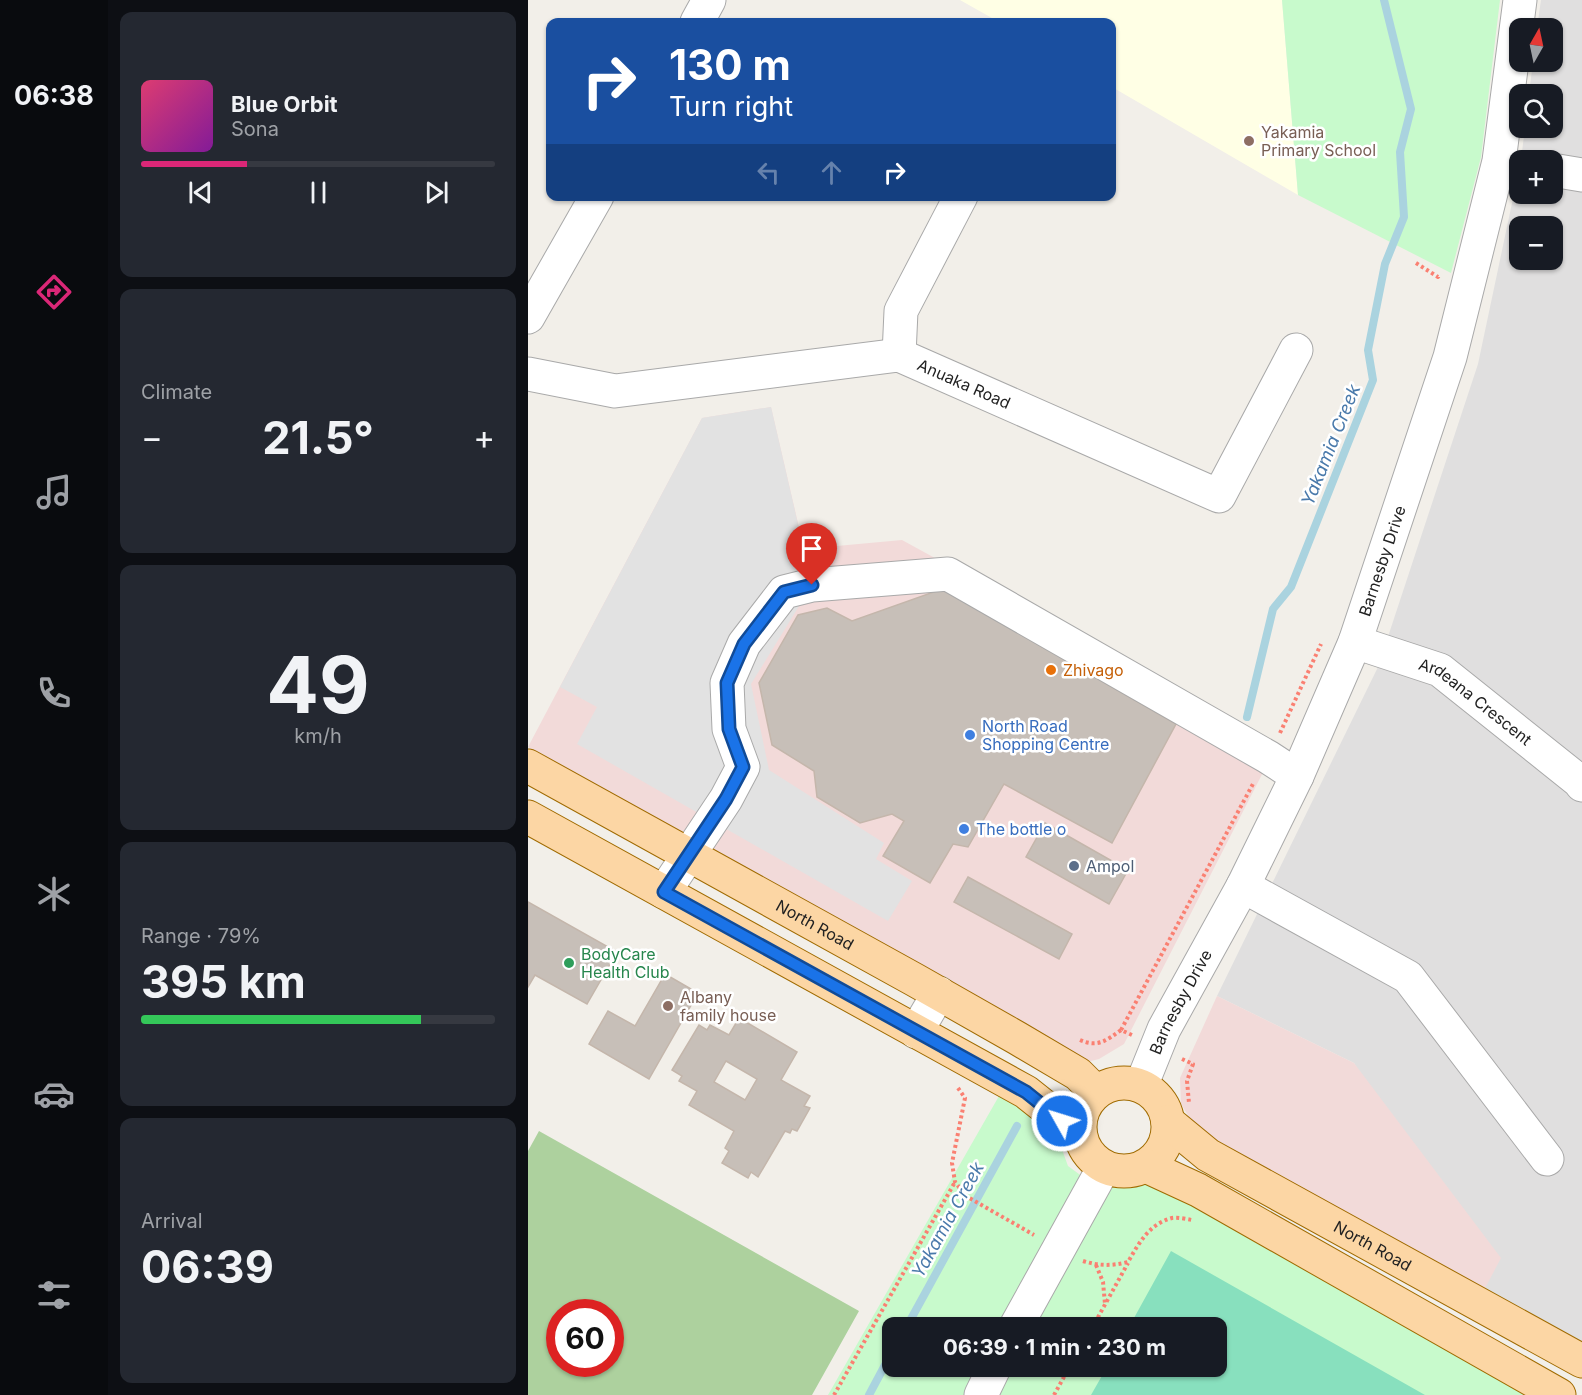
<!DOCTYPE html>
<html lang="en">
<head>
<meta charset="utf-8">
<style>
  body { margin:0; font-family:Inter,sans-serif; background:#242831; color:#f1f3f6; height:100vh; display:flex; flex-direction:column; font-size:22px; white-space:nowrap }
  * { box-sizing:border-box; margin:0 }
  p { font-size:20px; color:#9ea1a6 }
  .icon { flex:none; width:33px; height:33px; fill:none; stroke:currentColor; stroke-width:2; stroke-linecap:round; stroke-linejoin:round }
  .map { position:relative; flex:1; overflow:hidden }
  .side { display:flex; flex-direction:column; gap:12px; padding:12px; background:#0d0f14; width:420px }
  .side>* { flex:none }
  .top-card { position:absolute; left:18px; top:18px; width:570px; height:183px; border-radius:12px; box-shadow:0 2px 4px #0004; background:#1a4fa0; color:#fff; overflow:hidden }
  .needle { width:39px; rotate:9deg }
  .fabs { position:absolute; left:981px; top:18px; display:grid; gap:12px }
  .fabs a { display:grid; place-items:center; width:54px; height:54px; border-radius:12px; background:#171b24; box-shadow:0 2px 4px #0004; font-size:30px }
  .speed { position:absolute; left:18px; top:1299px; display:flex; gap:12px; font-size:30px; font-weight:700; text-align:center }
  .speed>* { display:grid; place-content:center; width:78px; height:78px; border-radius:50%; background:#171b24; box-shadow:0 2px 4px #0004; line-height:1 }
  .speed .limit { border:9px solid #d22; background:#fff; color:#111 }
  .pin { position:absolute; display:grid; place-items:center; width:51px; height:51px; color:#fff; margin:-62px -26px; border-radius:50% 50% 50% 0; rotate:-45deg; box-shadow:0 0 6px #0007 }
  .pin .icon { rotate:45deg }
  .me { position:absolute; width:66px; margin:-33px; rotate:309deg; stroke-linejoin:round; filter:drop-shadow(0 0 4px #0008) }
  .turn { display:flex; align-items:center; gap:21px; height:126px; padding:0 24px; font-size:27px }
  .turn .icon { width:78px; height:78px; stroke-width:2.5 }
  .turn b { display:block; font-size:42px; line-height:51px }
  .lanes { display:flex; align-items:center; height:57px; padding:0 24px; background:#0003; justify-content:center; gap:30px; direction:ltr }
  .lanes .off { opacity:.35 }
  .big { font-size:45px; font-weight:700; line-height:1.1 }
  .side .card { flex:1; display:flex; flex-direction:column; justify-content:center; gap:9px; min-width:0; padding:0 21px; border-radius:12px; background:#242831 }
  .side .dial { align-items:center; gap:0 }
  .dial b { font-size:78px; line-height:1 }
  .song { display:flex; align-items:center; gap:18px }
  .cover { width:72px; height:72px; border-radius:9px; background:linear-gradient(135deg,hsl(340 70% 55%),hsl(290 70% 35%)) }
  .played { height:6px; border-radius:3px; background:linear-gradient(90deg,#db2777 30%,#363941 30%) }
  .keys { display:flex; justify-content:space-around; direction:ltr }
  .heat { display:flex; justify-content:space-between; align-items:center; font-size:33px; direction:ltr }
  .charge { height:9px; border-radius:4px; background:linear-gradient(90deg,#34c759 79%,#363941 0) }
  .trip { position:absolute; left:354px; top:1317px; width:345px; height:60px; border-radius:12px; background:#171b24; box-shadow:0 2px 4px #0004; font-weight:700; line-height:60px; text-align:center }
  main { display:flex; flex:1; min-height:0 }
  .dock { display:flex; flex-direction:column; width:108px; justify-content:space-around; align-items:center; background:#090b0e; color:#9ea1a6 }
  .dock .icon { width:42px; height:42px }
  .dock .selected { color:#db2777 }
  .dock b { font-size:27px; color:#f1f3f6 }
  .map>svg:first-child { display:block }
  .residential { fill:#e0dfdf; fill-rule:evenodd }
  .commercial { fill:#f2dad9 }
  .education { fill:#ffffe5 }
  .forest { fill:#add19e; fill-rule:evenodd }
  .park { fill:#c8facc; fill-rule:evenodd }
  .pitch { fill:#88e0be }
  .parking { fill:#e2e2e2 }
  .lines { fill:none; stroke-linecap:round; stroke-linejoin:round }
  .stream { stroke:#aad3df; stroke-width:8 }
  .building { fill:#c7bfb8; stroke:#c4b6ab; stroke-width:1.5; fill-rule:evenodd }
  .minor-casing { stroke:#a9a9a9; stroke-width:35 }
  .major-casing { stroke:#a06b00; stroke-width:35 }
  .path { stroke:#fa8072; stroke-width:4; stroke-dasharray:3 3; stroke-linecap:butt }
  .minor { stroke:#fff; stroke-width:33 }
  .major { stroke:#fcd6a4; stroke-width:33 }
  .route-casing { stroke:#114b97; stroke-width:15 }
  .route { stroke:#1a73e8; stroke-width:10 }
  .education-dot { fill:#8d6e63; stroke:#fff; stroke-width:2 }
  .food-dot { fill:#e8710a; stroke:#fff; stroke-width:2 }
  .shop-dot { fill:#3f7fe0; stroke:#fff; stroke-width:2 }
  .service-dot { fill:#5c6f8a; stroke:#fff; stroke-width:2 }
  .leisure-dot { fill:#2e9e5b; stroke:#fff; stroke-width:2 }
  .labels { text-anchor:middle; stroke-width:5; stroke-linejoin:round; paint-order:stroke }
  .education-label { font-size:16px; fill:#785e54; stroke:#fff; text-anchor:start }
  .street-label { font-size:16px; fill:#222; stroke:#fff }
  .food-label { font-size:16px; fill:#c56008; stroke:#fff; text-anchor:start }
  .shop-label { font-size:16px; fill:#366cbe; stroke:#fff; text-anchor:start }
  .service-label { font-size:16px; fill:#4e5e75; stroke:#fff; text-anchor:start }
  .leisure-label { font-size:16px; fill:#27864d; stroke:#fff; text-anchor:start }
  .water-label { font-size:18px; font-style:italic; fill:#4a7aab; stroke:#fff }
</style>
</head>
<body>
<main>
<nav class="dock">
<b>06:38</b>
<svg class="icon selected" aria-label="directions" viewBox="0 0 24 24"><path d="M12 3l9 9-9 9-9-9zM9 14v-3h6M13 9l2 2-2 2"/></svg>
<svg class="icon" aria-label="music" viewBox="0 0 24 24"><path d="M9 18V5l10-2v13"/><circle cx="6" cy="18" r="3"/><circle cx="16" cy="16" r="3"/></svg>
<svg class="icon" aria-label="phone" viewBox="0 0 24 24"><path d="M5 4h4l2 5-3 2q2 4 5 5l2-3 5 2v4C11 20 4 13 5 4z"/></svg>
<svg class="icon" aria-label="climate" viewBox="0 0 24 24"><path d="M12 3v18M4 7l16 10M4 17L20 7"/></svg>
<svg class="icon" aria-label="car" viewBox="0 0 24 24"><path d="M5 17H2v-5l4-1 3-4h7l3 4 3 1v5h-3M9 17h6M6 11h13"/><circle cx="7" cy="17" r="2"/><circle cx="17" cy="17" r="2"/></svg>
<svg class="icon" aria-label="filters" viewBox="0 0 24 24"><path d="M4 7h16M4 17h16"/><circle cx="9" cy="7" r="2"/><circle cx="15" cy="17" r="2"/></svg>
</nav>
<section class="side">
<div class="card">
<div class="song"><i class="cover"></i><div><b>Blue Orbit</b><p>Sona</p></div></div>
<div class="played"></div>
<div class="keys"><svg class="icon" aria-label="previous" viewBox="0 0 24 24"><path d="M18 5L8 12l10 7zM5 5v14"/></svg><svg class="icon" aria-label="pause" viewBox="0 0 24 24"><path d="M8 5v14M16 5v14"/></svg><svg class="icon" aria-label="next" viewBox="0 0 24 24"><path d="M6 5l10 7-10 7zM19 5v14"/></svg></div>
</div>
<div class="card"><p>Climate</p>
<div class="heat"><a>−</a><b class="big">21.5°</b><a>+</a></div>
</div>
<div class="card dial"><b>49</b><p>km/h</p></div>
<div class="card"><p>Range · 79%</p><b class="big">395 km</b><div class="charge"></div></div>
<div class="card"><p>Arrival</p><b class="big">06:39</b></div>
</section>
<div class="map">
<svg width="1054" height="1395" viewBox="0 0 1054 1395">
  <rect width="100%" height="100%" fill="#f2efe9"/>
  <path class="residential" d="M1013,0H1054V1348L955,1292L826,1063L689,996L850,667L950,364L991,170L992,194H1024V160H993L997,128H1024V94H1001L1005,62H1024V28H1009ZM992,226H1024V260H992Z"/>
  <path class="commercial" d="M243,407L276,549L374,540L749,745L596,1044L571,1059L551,1064L0,747L174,418Z
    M689,996L826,1063L973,1258L955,1292L669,1130L653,1104L652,1078Z"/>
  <path class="education" d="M432,0H754L770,195L584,87V22H471Z"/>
  <path class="forest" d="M11,1131L331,1311L284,1395H0V1151ZM32,1312H82V1364H32Z"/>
  <path class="park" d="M754,0H972L953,157L923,273L770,195Z
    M471,1096L509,1119L532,1144L540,1166L566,1185L599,1187L617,1182L660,1194L1009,1395H300ZM364,1328H688V1366H364Z"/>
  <path class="pitch" d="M643,1251L897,1395H563L579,1367L688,1366V1328L601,1327Z"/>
  <path class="parking" d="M243,407L284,585L223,684L241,770L356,843L348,859L384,881L360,921L49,744L69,707L32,687L174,418Z"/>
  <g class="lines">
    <path class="stream" d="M719,717L745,609L763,587L845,380L840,350L857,264L876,217L872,152L883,109L856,0
      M378,1328L489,1126
      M341,1395L364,1352"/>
  </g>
  <path class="building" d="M414,589L648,724L584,843L476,784L440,847L425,844L402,883L355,856L376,821L364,814L332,823L289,797L286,771L244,745L231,683L270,615L299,608L324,621Z
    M517,823L600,870L581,904L498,857Z
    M440,877L544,934L531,959L426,902Z
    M0,902L89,952L59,1004L7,975L0,987Z
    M137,974L170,993L121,1079L61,1044L80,1011L107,1026Z
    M211,1018L269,1052L253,1080L282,1096L276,1106L282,1108L269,1131L264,1129L262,1133L257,1131L230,1177L223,1172L220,1178L194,1163L201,1151L197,1148L206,1131L161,1105L169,1091L151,1081L154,1076L144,1070L171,1025L179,1030L182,1025L201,1035ZM198,1061L229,1079L217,1100L186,1082Z"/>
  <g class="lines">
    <g class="minor-casing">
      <g id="minor">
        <path d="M169,22L181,0"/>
        <path d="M1024,170L1054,175"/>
        <path d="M0,317L69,196"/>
        <path d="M371,355L373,311L433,196"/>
        <path id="s1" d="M0,374L87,391L371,355L691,496L768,350"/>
        <path id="s2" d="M827,642L912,670L1051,781L1054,785"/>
        <path d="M715,886L880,977L1019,1159"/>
        <path d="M136,892L198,799L215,767L201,729L199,683L216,644L256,592L284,585L420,574L740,757L769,776"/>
        <path d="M388,1032L411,993"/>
        <path id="s3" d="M613,1086L636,1029L715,886L769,776L827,642L922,357L971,161L992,0"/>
        <path d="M487,1328L576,1167"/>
        <path d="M453,1395L467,1366"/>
      </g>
    </g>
    <g class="major-casing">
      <g id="major">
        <path id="s4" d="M0,766L387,980L489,1038L550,1074L568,1092"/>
        <path d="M0,817L498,1092L552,1135"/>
        <circle cx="596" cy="1127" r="44"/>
        <path id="s5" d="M640,1122L680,1155L1054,1361"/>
        <path d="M618,1166L670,1190L1031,1395"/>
      </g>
    </g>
    <path class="path" d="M888,263L910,277L911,275
      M752,733L793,644
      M593,1030L726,782
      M552,1040C570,1048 579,1040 593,1030L604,1035
      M654,1059L665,1064L659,1081L661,1103
      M430,1088L437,1098L424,1163L427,1182L438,1196L506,1235
      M555,1261C571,1266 584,1266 600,1262C611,1243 621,1224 644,1218C650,1217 658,1219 664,1220
      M568,1265L575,1282L577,1304
      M564,1328L600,1263
      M306,1395L427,1182
      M526,1395L542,1366"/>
    <use href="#minor" class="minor"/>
    <use href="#major" class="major"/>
  </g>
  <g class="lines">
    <g class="route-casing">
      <path id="route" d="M284,585L256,592L216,644L199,683L201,729L215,767L198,799L136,892L498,1092L534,1121"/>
    </g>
    <use href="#route" class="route"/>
  </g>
  <g class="education-dot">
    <circle cx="721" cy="141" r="6"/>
    <circle cx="140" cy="1006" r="6"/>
  </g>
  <circle class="food-dot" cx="523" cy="670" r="6"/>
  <g class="shop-dot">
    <circle cx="442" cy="735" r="6"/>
    <circle cx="436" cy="829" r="6"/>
  </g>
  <circle class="service-dot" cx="546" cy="866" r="6"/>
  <circle class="leisure-dot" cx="41" cy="963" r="6"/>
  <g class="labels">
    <g class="education-label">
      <text x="733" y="138">Yakamia<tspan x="733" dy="18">Primary School</tspan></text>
      <text x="152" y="1003">Albany<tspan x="152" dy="18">family house</tspan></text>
    </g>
    <g class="street-label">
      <text dy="6" stroke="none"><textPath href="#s1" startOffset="446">Anuaka Road</textPath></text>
      <text dy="6" stroke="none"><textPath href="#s3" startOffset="579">Barnesby Drive</textPath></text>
      <text dy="6" stroke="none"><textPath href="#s2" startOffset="136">Ardeana Crescent</textPath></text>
      <text dy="6" stroke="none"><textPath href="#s4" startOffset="328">North Road</textPath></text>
      <text dy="6" stroke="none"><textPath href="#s3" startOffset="93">Barnesby Drive</textPath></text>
      <text dy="6" stroke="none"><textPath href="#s5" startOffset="240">North Road</textPath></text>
    </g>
    <g class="food-label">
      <text x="535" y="676">Zhivago</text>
    </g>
    <g class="shop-label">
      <text x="454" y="732">North Road<tspan x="454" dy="18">Shopping Centre</tspan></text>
      <text x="448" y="835">The bottle o</text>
    </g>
    <g class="service-label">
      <text x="558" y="872">Ampol</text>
    </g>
    <g class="leisure-label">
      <text x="53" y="960">BodyCare<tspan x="53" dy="18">Health Club</tspan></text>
    </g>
    <g class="water-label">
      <text transform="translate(803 445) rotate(-68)" y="6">Yakamia Creek</text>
      <text transform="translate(420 1220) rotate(-61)" y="6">Yakamia Creek</text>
    </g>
  </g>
</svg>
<div class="fabs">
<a><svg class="needle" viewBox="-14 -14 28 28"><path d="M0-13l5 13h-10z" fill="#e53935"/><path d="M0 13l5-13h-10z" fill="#9ea1a6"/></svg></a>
<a><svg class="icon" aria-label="search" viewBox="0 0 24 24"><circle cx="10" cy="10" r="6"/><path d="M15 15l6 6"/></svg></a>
<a>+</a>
<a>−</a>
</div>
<div class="speed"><div class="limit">60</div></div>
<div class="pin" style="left:284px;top:585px;background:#d93025"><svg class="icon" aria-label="arrive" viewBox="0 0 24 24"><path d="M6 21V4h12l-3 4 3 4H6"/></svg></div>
<svg class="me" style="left:534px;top:1121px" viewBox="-20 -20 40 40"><circle r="17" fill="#1a73e8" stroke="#fff" stroke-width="3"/><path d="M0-11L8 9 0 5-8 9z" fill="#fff"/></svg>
<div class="trip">06:39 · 1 min · 230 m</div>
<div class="top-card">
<div class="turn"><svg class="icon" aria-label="right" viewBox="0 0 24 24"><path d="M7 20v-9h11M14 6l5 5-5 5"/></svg><div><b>130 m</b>Turn right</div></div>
<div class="lanes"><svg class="icon off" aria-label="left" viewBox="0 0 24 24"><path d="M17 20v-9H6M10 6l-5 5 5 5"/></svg><svg class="icon off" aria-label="ahead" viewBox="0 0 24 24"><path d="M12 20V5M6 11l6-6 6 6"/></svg><svg class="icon" aria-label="right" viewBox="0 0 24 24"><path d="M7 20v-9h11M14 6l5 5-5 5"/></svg></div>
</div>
</div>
</main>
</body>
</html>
